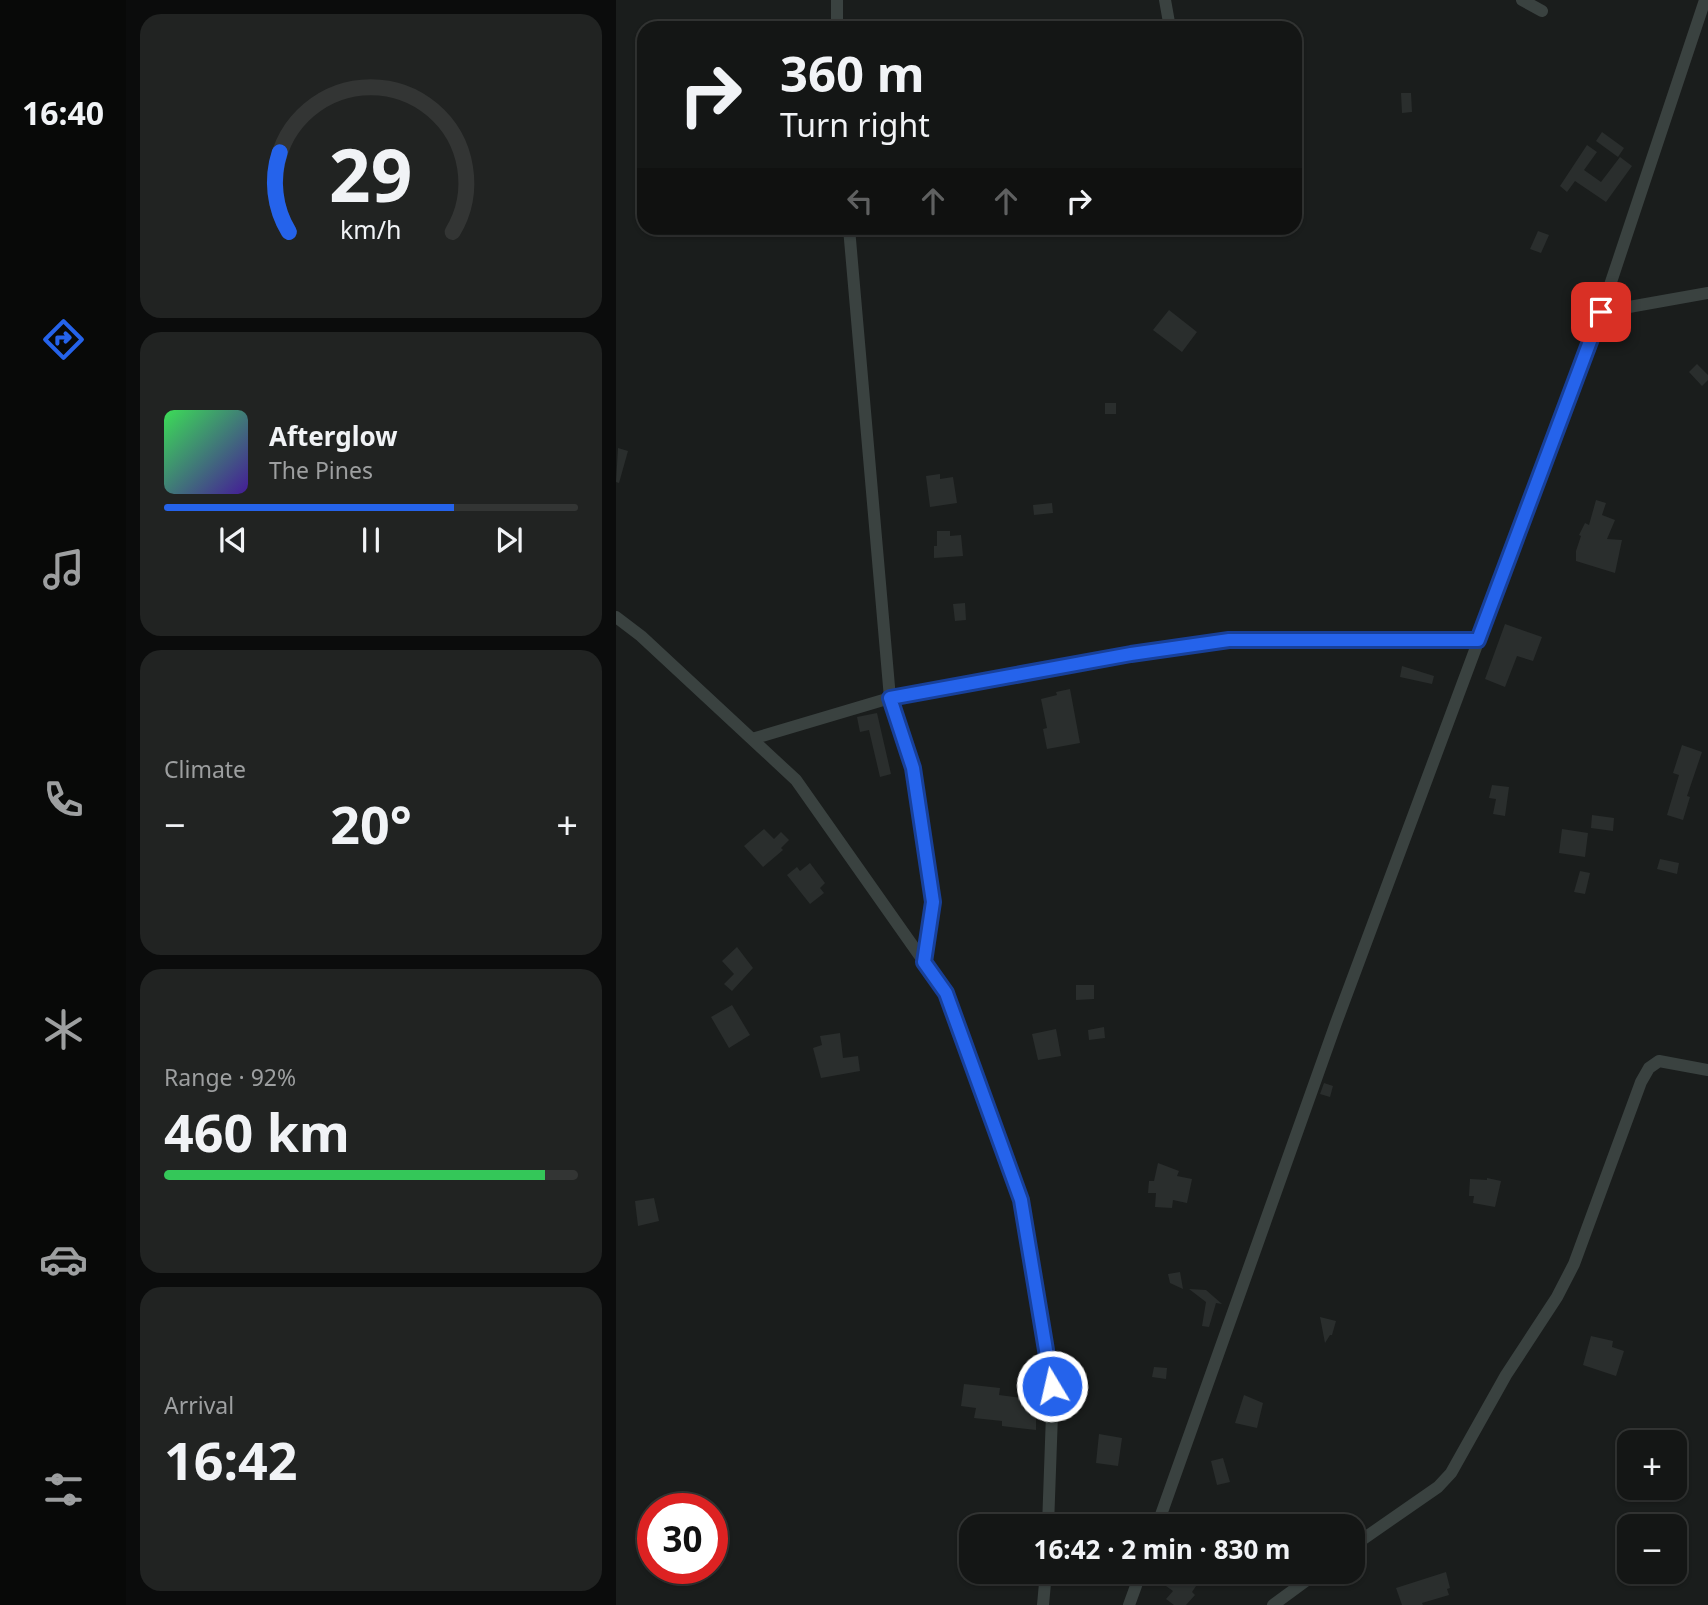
<!DOCTYPE html>
<html lang="en">
<head>
<meta charset="utf-8">
<style>
  body { margin:0; font-family:"Noto Sans",sans-serif; background:#212322; color:#f1f3f6; height:100vh; display:flex; flex-direction:column; font-size:26px; white-space:nowrap }
  * { box-sizing:border-box; margin:0 }
  p { font-size:23px; color:#9d9fa0 }
  .icon { flex:none; width:38px; height:38px; fill:none; stroke:currentColor; stroke-width:2; stroke-linecap:round; stroke-linejoin:round }
  .map { position:relative; flex:1; overflow:hidden }
  .drawer { display:flex; flex-direction:column; gap:14px; padding:14px; background:#0b0c0c; width:490px }
  .drawer>* { flex:none }
  .guide { position:absolute; left:21px; top:21px; width:665px; height:214px; border-radius:21px; box-shadow:0 2px 5px #0004,0 0 0 2px #333534; background:#141615; color:#f1f3f6; overflow:hidden }
  .buttons { position:absolute; left:1001px; top:1430px; display:grid; gap:14px }
  .buttons a { display:grid; place-items:center; width:70px; height:70px; border-radius:14px; background:#141615; box-shadow:0 2px 5px #0004,0 0 0 2px #333534; font-size:35px }
  .speed { position:absolute; left:21px; top:1493px; display:flex; gap:14px; font-size:35px; font-weight:700; text-align:center }
  .speed>* { display:grid; place-content:center; width:91px; height:91px; border-radius:50%; background:#141615; box-shadow:0 2px 5px #0004,0 0 0 2px #333534; line-height:1 }
  .speed .limit { border:10px solid #d22; background:#fff; color:#111 }
  .pin { position:absolute; display:grid; place-items:center; width:60px; height:60px; color:#fff; margin:-30px; border-radius:14px; box-shadow:0 4px 10px #0006 }
  .me { position:absolute; width:77px; margin:-38px; rotate:351deg; stroke-linejoin:round; filter:drop-shadow(0 0 5px #0008) }
  .turn { display:flex; align-items:center; gap:24px; height:147px; padding:0 28px; font-size:32px }
  .turn .icon { width:91px; height:91px; stroke-width:2.5 }
  .turn b { display:block; font-size:49px; line-height:60px }
  .lanes { display:flex; align-items:center; height:66px; padding:0 28px; background:#0003; justify-content:center; gap:35px; direction:ltr }
  .lanes .off { opacity:.35 }
  .big { font-size:52px; font-weight:700; line-height:1.1 }
  .drawer .widget { flex:1; display:flex; flex-direction:column; justify-content:center; gap:10px; min-width:0; padding:0 24px; border-radius:21px; background:#212322 }
  .drawer .dial { align-items:center; gap:0 }
  .dial svg { height:182px; overflow:visible; fill:none; stroke:#333534; stroke-width:7; stroke-linecap:round; text-anchor:middle }
  .dial text { fill:#f1f3f6; stroke:none }
  .song { display:flex; align-items:center; gap:21px }
  .cover { width:84px; height:84px; border-radius:10px; background:linear-gradient(135deg,hsl(130 70% 55%),hsl(260 70% 35%)) }
  .played { height:7px; border-radius:4px; background:linear-gradient(90deg,#2563eb 70%,#333534 70%) }
  .keys { display:flex; justify-content:space-around; direction:ltr }
  .heat { display:flex; justify-content:space-between; align-items:center; font-size:38px; direction:ltr }
  .charge { height:10px; border-radius:5px; background:linear-gradient(90deg,#34c759 92%,#333534 0) }
  .trip { position:absolute; left:343px; top:1514px; width:406px; height:70px; border-radius:21px; background:#141615; box-shadow:0 2px 5px #0004,0 0 0 2px #333534; font-weight:700; line-height:70px; text-align:center }
  main { display:flex; flex:1; min-height:0 }
  .dock { display:flex; flex-direction:column; width:126px; justify-content:space-around; align-items:center; background:#080908; color:#9d9fa0 }
  .dock .icon { width:49px; height:49px }
  .dock .selected { color:#2563eb }
  .dock b { font-size:32px; color:#f1f3f6 }
  .map>svg:first-child { display:block }
  .building { fill:#2a2e2d }
  .lines { fill:none; stroke-linecap:round; stroke-linejoin:round }
  .street { stroke:#3a4240; stroke-width:12 }
  .route-casing { stroke:#184099; stroke-width:18 }
  .route { stroke:#2563eb; stroke-width:12 }
</style>
</head>
<body>
<main>
<nav class="dock">
<b>16:40</b>
<svg class="icon selected" aria-label="directions" viewBox="0 0 24 24"><path d="M12 3l9 9-9 9-9-9zM9 14v-3h6M13 9l2 2-2 2"/></svg>
<svg class="icon" aria-label="music" viewBox="0 0 24 24"><path d="M9 18V5l10-2v13"/><circle cx="6" cy="18" r="3"/><circle cx="16" cy="16" r="3"/></svg>
<svg class="icon" aria-label="phone" viewBox="0 0 24 24"><path d="M5 4h4l2 5-3 2q2 4 5 5l2-3 5 2v4C11 20 4 13 5 4z"/></svg>
<svg class="icon" aria-label="climate" viewBox="0 0 24 24"><path d="M12 3v18M4 7l16 10M4 17L20 7"/></svg>
<svg class="icon" aria-label="car" viewBox="0 0 24 24"><path d="M5 17H2v-5l4-1 3-4h7l3 4 3 1v5h-3M9 17h6M6 11h13"/><circle cx="7" cy="17" r="2"/><circle cx="17" cy="17" r="2"/></svg>
<svg class="icon" aria-label="filters" viewBox="0 0 24 24"><path d="M4 7h16M4 17h16"/><circle cx="9" cy="7" r="2"/><circle cx="15" cy="17" r="2"/></svg>
</nav>
<section class="drawer">
<div class="widget dial"><svg viewBox="0 0 100 80">
<path d="M14 69A42 42 0 1 1 86 69"/>
<path d="M14 69A42 42 0 0 1 10 34" stroke="#2563eb"/>
<text x="50" y="56" font-size="32" font-weight="700">29</text>
<text x="50" y="72" font-size="11">km/h</text>
</svg></div>
<div class="widget">
<div class="song"><i class="cover"></i><div><b>Afterglow</b><p>The Pines</p></div></div>
<div class="played"></div>
<div class="keys"><svg class="icon" aria-label="previous" viewBox="0 0 24 24"><path d="M18 5L8 12l10 7zM5 5v14"/></svg><svg class="icon" aria-label="pause" viewBox="0 0 24 24"><path d="M8 5v14M16 5v14"/></svg><svg class="icon" aria-label="next" viewBox="0 0 24 24"><path d="M6 5l10 7-10 7zM19 5v14"/></svg></div>
</div>
<div class="widget"><p>Climate</p>
<div class="heat"><a>−</a><b class="big">20°</b><a>+</a></div>
</div>
<div class="widget"><p>Range · 92%</p><b class="big">460 km</b><div class="charge"></div></div>
<div class="widget"><p>Arrival</p><b class="big">16:42</b></div>
</section>
<div class="map">
<svg width="1092" height="1605" viewBox="0 0 1092 1605">
  <rect width="100%" height="100%" fill="#1a1d1c"/>
  <path class="building" d="M785,93H795L796,112L786,113Z
    M986,132L1008,148L1002,157L980,141Z
    M971,145L981,152L968,170L985,182L1004,157L1016,166L990,202L959,181L951,192L944,186Z
    M922,231L933,235L925,253L914,249Z
    M553,310L581,332L566,352L537,330Z
    M1081,364L1092,375V380L1086,386L1073,372Z
    M489,403H500V414H489Z
    M2,448L12,451L3,483L0,482Z
    M324,474V479L337,477L341,503L314,507L310,476Z
    M980,500L990,503L986,515L999,520L991,539L1006,540L999,573L960,561V551L965,536L963,535L969,523L973,525Z
    M436,503L437,513L418,515L417,505Z
    M321,531H334V536L345,535L347,556L318,558V546H321Z
    M349,603L350,620L339,621L337,604Z
    M889,624L926,637L917,661L901,656L889,687L869,679Z
    M786,666L818,676L816,684L784,677Z
    M454,689L464,743L431,749L427,729L431,728L425,699L441,695L440,692Z
    M261,713L275,774L264,777L253,730L244,732L241,717Z
    M1066,745L1086,752L1071,796L1074,797L1067,820L1051,815L1063,775L1057,773Z
    M876,785L893,787L889,816L877,814L880,799L873,798Z
    M976,815L998,818L997,831L975,828Z
    M148,829L158,839L165,832L173,840L165,848L167,850L147,867L128,846Z
    M946,829L972,833L969,857L943,853Z
    M1044,859L1063,863L1061,874L1041,869Z
    M194,863L209,883L204,888L208,893L194,904L171,875L181,867L184,871Z
    M964,871L974,873L969,894L958,892Z
    M121,947L137,968L116,991L108,984L118,974L106,961Z
    M460,985H478V999L460,1000Z
    M116,1005L134,1035L113,1048L95,1017Z
    M488,1027L489,1038L473,1040L472,1030Z
    M440,1029L445,1056L422,1060L416,1034Z
    M224,1033L227,1058L242,1056L244,1071L205,1078L197,1048L206,1045L204,1036Z
    M708,1083L717,1086L714,1097L704,1094Z
    M542,1163L563,1171L561,1176L576,1179L571,1203L557,1200L556,1208L539,1207L540,1193H532L533,1181H538Z
    M871,1178L885,1181L879,1207L857,1203L858,1196H853L854,1179L871,1180Z
    M38,1198L43,1221L22,1226L19,1201Z
    M564,1272L567,1289L554,1283L552,1274Z
    M573,1289L590,1290L606,1304L600,1303L593,1327L586,1326L590,1302Z
    M704,1317L720,1321L716,1335H714L709,1343Z
    M975,1336L997,1341L996,1347L1008,1351L1000,1376L967,1365Z
    M538,1367L551,1368L550,1379L536,1377Z
    M348,1384L384,1388L383,1395L407,1398V1400H420V1430L386,1426V1421L358,1418L360,1408L345,1406Z
    M628,1395L647,1403L641,1428L619,1423Z
    M483,1434L506,1438L502,1466L480,1463Z
    M607,1458L614,1482L601,1485L595,1461Z
    M569,1572L582,1583L576,1592L579,1595L570,1605H558L550,1599L557,1591L550,1586L558,1576L563,1580Z
    M830,1572L834,1588L831,1589L833,1595L806,1603L807,1605H786L780,1588Z"/>
  <g class="lines">
    <path class="street" d="M221,0V28
      M549,0L554,28
      M906,0L926,11
      M233,228L274,698L297,768L317,902L308,962
      M985,312L1092,293
      M0,617L25,636L180,780L330,993L405,1200L437,1386L432,1526
      M136,739L274,698L515,654L613,640H862
      M541,1526L720,1023L985,312L1089,0
      M737,1546L822,1487L835,1473L890,1375L941,1297L958,1264L1025,1082L1033,1068L1043,1061L1092,1070
      M427,1605L430,1572
      M513,1605L525,1572
      M657,1605L702,1572"/>
  </g>
  <g class="lines">
    <g class="route-casing">
      <path id="route" d="M436,1386L405,1200L330,993L308,962L317,902L297,768L274,698L515,654L613,640H862L985,312"/>
    </g>
    <use href="#route" class="route"/>
  </g>
</svg>
<div class="buttons">
<a>+</a>
<a>−</a>
</div>
<div class="speed"><div class="limit">30</div></div>
<div class="pin" style="left:985px;top:312px;background:#d93025"><svg class="icon" aria-label="arrive" viewBox="0 0 24 24"><path d="M6 21V4h12l-3 4 3 4H6"/></svg></div>
<svg class="me" style="left:436px;top:1386px" viewBox="-20 -20 40 40"><circle r="17" fill="#2563eb" stroke="#fff" stroke-width="3"/><path d="M0-11L8 9 0 5-8 9z" fill="#fff"/></svg>
<div class="trip">16:42 · 2 min · 830 m</div>
<div class="guide">
<div class="turn"><svg class="icon" aria-label="right" viewBox="0 0 24 24"><path d="M7 20v-9h11M14 6l5 5-5 5"/></svg><div><b>360 m</b>Turn right</div></div>
<div class="lanes"><svg class="icon off" aria-label="left" viewBox="0 0 24 24"><path d="M17 20v-9H6M10 6l-5 5 5 5"/></svg><svg class="icon off" aria-label="ahead" viewBox="0 0 24 24"><path d="M12 20V5M6 11l6-6 6 6"/></svg><svg class="icon off" aria-label="ahead" viewBox="0 0 24 24"><path d="M12 20V5M6 11l6-6 6 6"/></svg><svg class="icon" aria-label="right" viewBox="0 0 24 24"><path d="M7 20v-9h11M14 6l5 5-5 5"/></svg></div>
</div>
</div>
</main>
</body>
</html>
